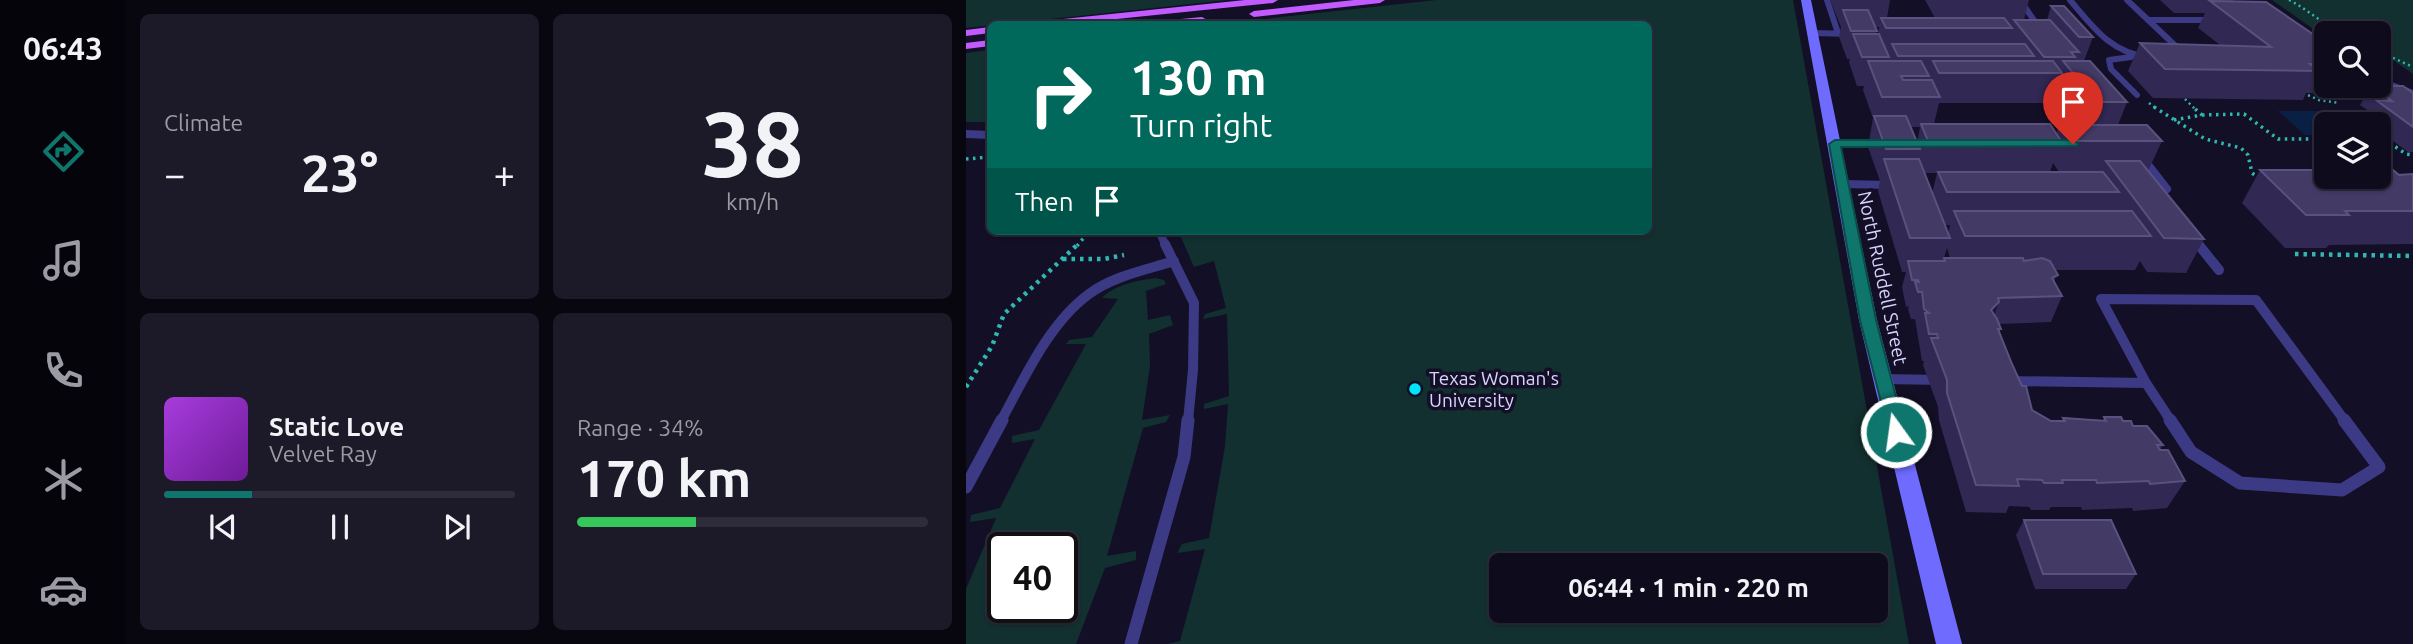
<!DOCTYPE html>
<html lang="en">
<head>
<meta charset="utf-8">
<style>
  body { margin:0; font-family:Ubuntu,sans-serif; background:#1c1929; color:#f1f3f6; height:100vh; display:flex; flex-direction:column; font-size:26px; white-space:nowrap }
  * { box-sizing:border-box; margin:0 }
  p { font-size:23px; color:#9b9ba3 }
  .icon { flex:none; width:38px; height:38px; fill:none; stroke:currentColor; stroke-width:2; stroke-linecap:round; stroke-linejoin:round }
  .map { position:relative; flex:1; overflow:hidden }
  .sheet { display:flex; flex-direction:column; gap:14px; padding:14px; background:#08060f; width:840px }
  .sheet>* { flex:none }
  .guide { position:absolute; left:21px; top:21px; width:665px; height:214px; border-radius:10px; box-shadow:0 2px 5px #0004,0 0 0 2px #2e2b3b; background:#00695c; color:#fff; overflow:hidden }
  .controls { position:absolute; left:1348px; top:21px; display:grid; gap:14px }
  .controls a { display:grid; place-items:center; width:77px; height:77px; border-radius:10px; background:#0e0b1c; box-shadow:0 2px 5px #0004,0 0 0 2px #2e2b3b; font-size:35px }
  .speed { position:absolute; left:21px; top:532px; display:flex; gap:14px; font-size:35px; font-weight:700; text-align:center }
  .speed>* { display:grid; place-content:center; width:91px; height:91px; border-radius:50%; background:#0e0b1c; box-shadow:0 2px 5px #0004,0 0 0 2px #2e2b3b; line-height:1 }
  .speed .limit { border:4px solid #111; border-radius:10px; background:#fff; color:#111 }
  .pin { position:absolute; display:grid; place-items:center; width:60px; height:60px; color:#fff; margin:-72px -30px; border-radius:50% 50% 50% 0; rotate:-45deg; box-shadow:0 0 7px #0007 }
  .pin .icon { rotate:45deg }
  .me { position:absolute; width:77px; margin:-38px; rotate:346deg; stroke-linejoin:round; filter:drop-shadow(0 0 5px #0008) }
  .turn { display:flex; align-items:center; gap:24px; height:147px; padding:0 28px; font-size:32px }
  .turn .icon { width:91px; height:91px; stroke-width:2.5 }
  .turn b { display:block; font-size:49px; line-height:60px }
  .then { display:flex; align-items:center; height:66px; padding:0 28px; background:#0003; gap:14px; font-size:26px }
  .big { font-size:52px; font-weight:700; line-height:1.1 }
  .sheet .card { flex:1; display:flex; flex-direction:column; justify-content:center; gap:10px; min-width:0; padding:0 24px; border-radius:10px; background:#1c1929 }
  .sheet .dial { align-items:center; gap:0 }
  .dial b { font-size:91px; line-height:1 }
  .song { display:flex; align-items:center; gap:21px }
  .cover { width:84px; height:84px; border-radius:10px; background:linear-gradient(135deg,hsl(280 70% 55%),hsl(280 70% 35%)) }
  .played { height:7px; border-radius:4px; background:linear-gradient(90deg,#0f766e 25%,#2e2b3b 25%) }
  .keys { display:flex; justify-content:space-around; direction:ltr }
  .heat { display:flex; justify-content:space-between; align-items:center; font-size:38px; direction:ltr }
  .charge { height:10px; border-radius:5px; background:linear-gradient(90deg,#34c759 34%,#2e2b3b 0) }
  .sheet .tiles { flex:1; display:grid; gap:14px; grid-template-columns:repeat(2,1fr) }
  .trip { position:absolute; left:523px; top:553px; width:399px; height:70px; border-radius:10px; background:#0e0b1c; box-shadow:0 2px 5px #0004,0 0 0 2px #2e2b3b; font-weight:700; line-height:70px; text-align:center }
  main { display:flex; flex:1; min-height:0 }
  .dock { display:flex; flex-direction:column; width:126px; justify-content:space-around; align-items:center; background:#06040b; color:#9b9ba3 }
  .dock .icon { width:49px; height:49px }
  .dock .on { color:#0f766e }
  .dock b { font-size:32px; color:#f1f3f6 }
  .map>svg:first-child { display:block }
  .green { fill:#12302f; fill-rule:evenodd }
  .water { fill:#0a1f44 }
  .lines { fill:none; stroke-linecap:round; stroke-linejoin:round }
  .path-far2 { stroke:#2fb8b0; stroke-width:2.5; stroke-dasharray:2 3.5; stroke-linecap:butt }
  .path-far1 { stroke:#2fb8b0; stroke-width:3.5; stroke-dasharray:2.5 4.5; stroke-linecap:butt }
  .path { stroke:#2fb8b0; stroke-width:4.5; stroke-dasharray:3.5 5; stroke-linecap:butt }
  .lane-far3 { stroke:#3d3a85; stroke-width:6 }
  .lane-far2 { stroke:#3d3a85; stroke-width:8 }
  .lane-far1 { stroke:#3d3a85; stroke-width:10 }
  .lane { stroke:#3d3a85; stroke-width:13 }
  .secondary { fill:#6f6bff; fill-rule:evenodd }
  .primary { fill:#c25bff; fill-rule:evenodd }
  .wall { fill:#312854; fill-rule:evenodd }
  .shaded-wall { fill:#1d163a }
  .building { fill:#433a66; stroke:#5a527e; stroke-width:2 }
  .route { fill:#0f766e; stroke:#0a4d48; stroke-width:2 }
  .poi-dot { fill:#00e5ff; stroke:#130f26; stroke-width:2.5 }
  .labels { text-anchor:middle; stroke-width:7; stroke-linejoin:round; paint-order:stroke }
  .street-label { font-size:19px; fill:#d9d4ff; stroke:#130f26 }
  .poi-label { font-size:19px; fill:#d9d4ff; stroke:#130f26; text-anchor:start }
</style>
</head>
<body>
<main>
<nav class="dock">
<b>06:43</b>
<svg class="icon on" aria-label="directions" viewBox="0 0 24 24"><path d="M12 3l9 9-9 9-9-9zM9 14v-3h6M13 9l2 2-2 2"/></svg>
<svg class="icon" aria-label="music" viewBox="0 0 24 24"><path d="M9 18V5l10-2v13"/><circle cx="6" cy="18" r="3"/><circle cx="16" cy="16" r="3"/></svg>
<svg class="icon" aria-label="phone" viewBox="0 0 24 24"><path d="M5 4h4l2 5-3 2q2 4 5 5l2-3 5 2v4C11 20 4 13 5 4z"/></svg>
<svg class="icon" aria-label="climate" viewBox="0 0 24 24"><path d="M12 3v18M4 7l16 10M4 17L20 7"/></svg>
<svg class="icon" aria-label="car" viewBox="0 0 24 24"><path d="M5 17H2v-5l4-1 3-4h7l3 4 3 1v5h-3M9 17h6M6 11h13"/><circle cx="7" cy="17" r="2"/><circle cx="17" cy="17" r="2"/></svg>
</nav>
<section class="sheet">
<div class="tiles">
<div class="card"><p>Climate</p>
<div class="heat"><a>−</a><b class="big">23°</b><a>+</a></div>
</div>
<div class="card dial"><b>38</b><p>km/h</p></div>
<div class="card">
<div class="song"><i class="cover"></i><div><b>Static Love</b><p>Velvet Ray</p></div></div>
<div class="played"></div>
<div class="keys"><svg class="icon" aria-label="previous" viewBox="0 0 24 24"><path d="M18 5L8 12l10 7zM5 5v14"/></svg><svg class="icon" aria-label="pause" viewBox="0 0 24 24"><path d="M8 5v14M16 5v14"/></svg><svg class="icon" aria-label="next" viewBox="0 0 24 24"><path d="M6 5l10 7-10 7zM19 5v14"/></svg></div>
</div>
<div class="card"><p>Range · 34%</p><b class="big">170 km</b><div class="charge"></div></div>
</div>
</section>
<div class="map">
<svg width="1447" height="644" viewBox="0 0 1447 644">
  <rect width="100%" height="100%" fill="#130f26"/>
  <path class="green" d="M0,0H262L0,28Z
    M470,0H827L943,644H201L214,641L239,549L211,553L216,544L243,538L259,446L262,404L238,409V404L263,396L261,314L237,319L239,314L260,308L248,261L228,267L214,235L226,231H682V24H253ZM910,565V611H536V565Z
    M1306,0H1447V74L1421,56H1412V33H1360V38Z
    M24,50V122H0V53Z
    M190,278L198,280L200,284L180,291L182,320L204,315L207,325L183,334L184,366L176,420L204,415L200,422L177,428L141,556L170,551V560L139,568L110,644H0V589L30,518L4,522L5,515L34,508L69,439L46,443V436L73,430L120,344H100L103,340L126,337L152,299L136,298C148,285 172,280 190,278ZM37,548H96V607H37Z"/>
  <path class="water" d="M1312,111H1359L1375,124H1360V135H1339Z"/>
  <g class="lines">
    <path class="path-far2" d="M1323,0C1343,10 1357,25 1377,33
      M1412,51L1447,67
      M1337,93L1353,100L1373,103
      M1219,99L1229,109
      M1183,103L1191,109"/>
    <path class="path-far1" d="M1188,107L1239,139L1275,148L1282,155L1286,173L1295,180
      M1236,115L1278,114L1312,139H1360
      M1208,120L1236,115L1227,107
      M1375,124L1370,120L1375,116L1404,117L1393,109
      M1412,135L1440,154L1447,155
      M0,159L24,157
      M111,246L123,231"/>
    <path class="path" d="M1329,254L1447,256
      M97,259H138L158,255
      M0,387L26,346L38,314L112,244"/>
    <path class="lane-far3" d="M861,0L872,33
      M1054,0L1074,29
      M1104,0C1127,27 1145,53 1182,57
      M1161,0L1216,52
      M1182,20H1249
      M847,33L886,34
      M1165,57L1143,60L1145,69L1171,95
      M1412,80L1447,93
      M1386,97L1416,84"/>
    <path class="lane-far2" d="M0,134L24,135
      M869,143L915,144
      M1177,158L1201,189H1186
      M876,184L925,185
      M193,231L200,246
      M1226,237L1233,246"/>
    <path class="lane-far1" d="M199,244L228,303L227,370L222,421
      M1232,244L1253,270
      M917,379L977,380
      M1042,381L1180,383
      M1180,383L1205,421
      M1180,383L1135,299L1290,300L1379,421
      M35,421C58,379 83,323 123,294C147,276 180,270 208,261"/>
    <path class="lane" d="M1204,420L1225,452L1274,483L1376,490L1413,467L1378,420
      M0,487L36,420
      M165,644L218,457L222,420"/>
    <path class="secondary" d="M835,0H845L911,320L996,644H970L893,320Z"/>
    <path class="primary" d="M279,0H312L307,3L102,24H73L78,21Z
      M388,0H419L414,3L288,17L283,14L288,11Z
      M236,17L241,20L240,22L189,24L194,21Z
      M24,27V33L0,36V30Z
      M24,40V46L0,49V43Z"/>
  </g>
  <path class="wall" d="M864,0H924L921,18H969L959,0H1063L1058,20H1081L1085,6L1127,37L1118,61L1161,102L1152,125L1196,141L1182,171L1238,239L1220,273L1181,272L1174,261L1169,270H1089V283L1096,296L1085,322L1033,324L1035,329L1033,333L1066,410L1085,421H1095L1097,418L1137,420L1138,417L1157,421L1167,426L1197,445L1194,450L1219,481L1201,508L1167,511L1166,508L1116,510L1115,507H1085L1083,510H1065L1063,507L1043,506L1040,513L1000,512L973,420L972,407L957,365L958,361H956L949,319H945L942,309L943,306L940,307L936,287L940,272H936L912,191L914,181L902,147L907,118L897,90L898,86H891L883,62L884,59H881L873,37L875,27ZM909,27H913L912,34H910L911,31ZM1090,93L1114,125H1093L1090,134L968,124L973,103H1087ZM945,127H954L951,142ZM1087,163L1093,172H1084ZM958,173H971L966,194ZM979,225H984L982,234ZM981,248L984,258H978Z
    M1194,0H1268L1267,1L1357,41L1355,45L1360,49V86H1368L1364,93H1340L1337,100L1187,98L1162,71L1174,43L1254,45L1232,28L1239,13H1208Z
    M1405,86L1447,93V152H1442L1412,130V124H1405L1398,119L1403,111L1394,105Z
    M1294,170L1447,174V244L1363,245L1360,248H1319L1276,203Z
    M1058,520L1170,574L1160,589H1069L1050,535Z"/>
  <path class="shaded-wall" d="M1033,302L1024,329L1025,310Z"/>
  <path class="building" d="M1244,1L1300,2L1357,41H1349L1360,49V64H1344L1353,71L1199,69L1174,43L1305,47Z
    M1085,6H1098L1127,37H1113Z
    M877,10H902L911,31H885Z
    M915,18H1038L1046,28H920Z
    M1048,20H1084L1113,52H1105L1109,57H1078Z
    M887,34H913L923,57H896Z
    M926,44H1059L1068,56H932Z
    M902,61H955L963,76H935L937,80H966L974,97H916Z
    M967,61H1087L1096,73H973Z
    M1097,61H1124L1161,102H1131Z
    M1405,86H1437L1447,93V127L1410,100L1426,101Z
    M908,116H940L954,149H920Z
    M955,124H1084L1095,141H962Z
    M1093,125H1181L1196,141H1105Z
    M918,159H953L984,238H944Z
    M1140,161H1174L1238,239L1198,238Z
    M1294,170H1360V177H1412V170H1427L1433,175L1447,174V211H1379L1383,215H1340Z
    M972,172H1137L1153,192H981Z
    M988,211H1166L1185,236H999Z
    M978,258H1057L1058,261L1076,258L1084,261L1092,275L1086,278L1096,296L1032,298L1033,302L1025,310L1031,319L1035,329H1032L1046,364L1056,386H1060L1066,410L1085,421H1099L1097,418L1140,421L1138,417H1155L1157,421H1165L1167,426H1181L1197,445H1191L1194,450H1202L1219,481L1184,484L1183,481L1131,483L1130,480H1096L1097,483H1078L1076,480L1051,479L1053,486L1010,485L981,393V380L965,338H972L971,334H963L959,313H963L958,309L956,292H952L949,282H953L952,280H946L942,261H979Z
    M1058,520H1145L1170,574H1077Z"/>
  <path class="route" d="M1107,140L1113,144L1111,146L875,147L910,320L939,432L937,437H924L894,320L863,144L869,140Z"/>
  <circle class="poi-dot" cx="449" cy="389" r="7"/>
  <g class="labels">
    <g class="street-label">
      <text transform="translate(917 278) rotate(78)" y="7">North Ruddell Street</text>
    </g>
    <g class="poi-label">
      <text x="463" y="385">Texas Woman's<tspan x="463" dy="22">University</tspan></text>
    </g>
  </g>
</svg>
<div class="controls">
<a><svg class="icon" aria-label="search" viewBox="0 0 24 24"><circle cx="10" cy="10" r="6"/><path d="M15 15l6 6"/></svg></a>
<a><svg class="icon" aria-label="layers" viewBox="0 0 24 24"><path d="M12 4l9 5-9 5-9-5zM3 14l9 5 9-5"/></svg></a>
</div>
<div class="speed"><div class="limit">40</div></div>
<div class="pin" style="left:1107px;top:144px;background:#d93025"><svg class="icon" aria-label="arrive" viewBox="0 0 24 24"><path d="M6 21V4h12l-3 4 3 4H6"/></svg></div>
<svg class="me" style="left:930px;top:432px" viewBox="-20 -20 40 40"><circle r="17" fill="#0f766e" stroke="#fff" stroke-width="3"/><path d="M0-11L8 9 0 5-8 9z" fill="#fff"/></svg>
<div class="trip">06:44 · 1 min · 220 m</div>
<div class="guide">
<div class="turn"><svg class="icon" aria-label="right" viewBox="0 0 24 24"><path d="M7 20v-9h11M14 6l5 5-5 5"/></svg><div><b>130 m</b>Turn right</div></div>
<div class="then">Then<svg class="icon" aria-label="arrive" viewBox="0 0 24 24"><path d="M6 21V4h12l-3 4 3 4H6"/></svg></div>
</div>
</div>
</main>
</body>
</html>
